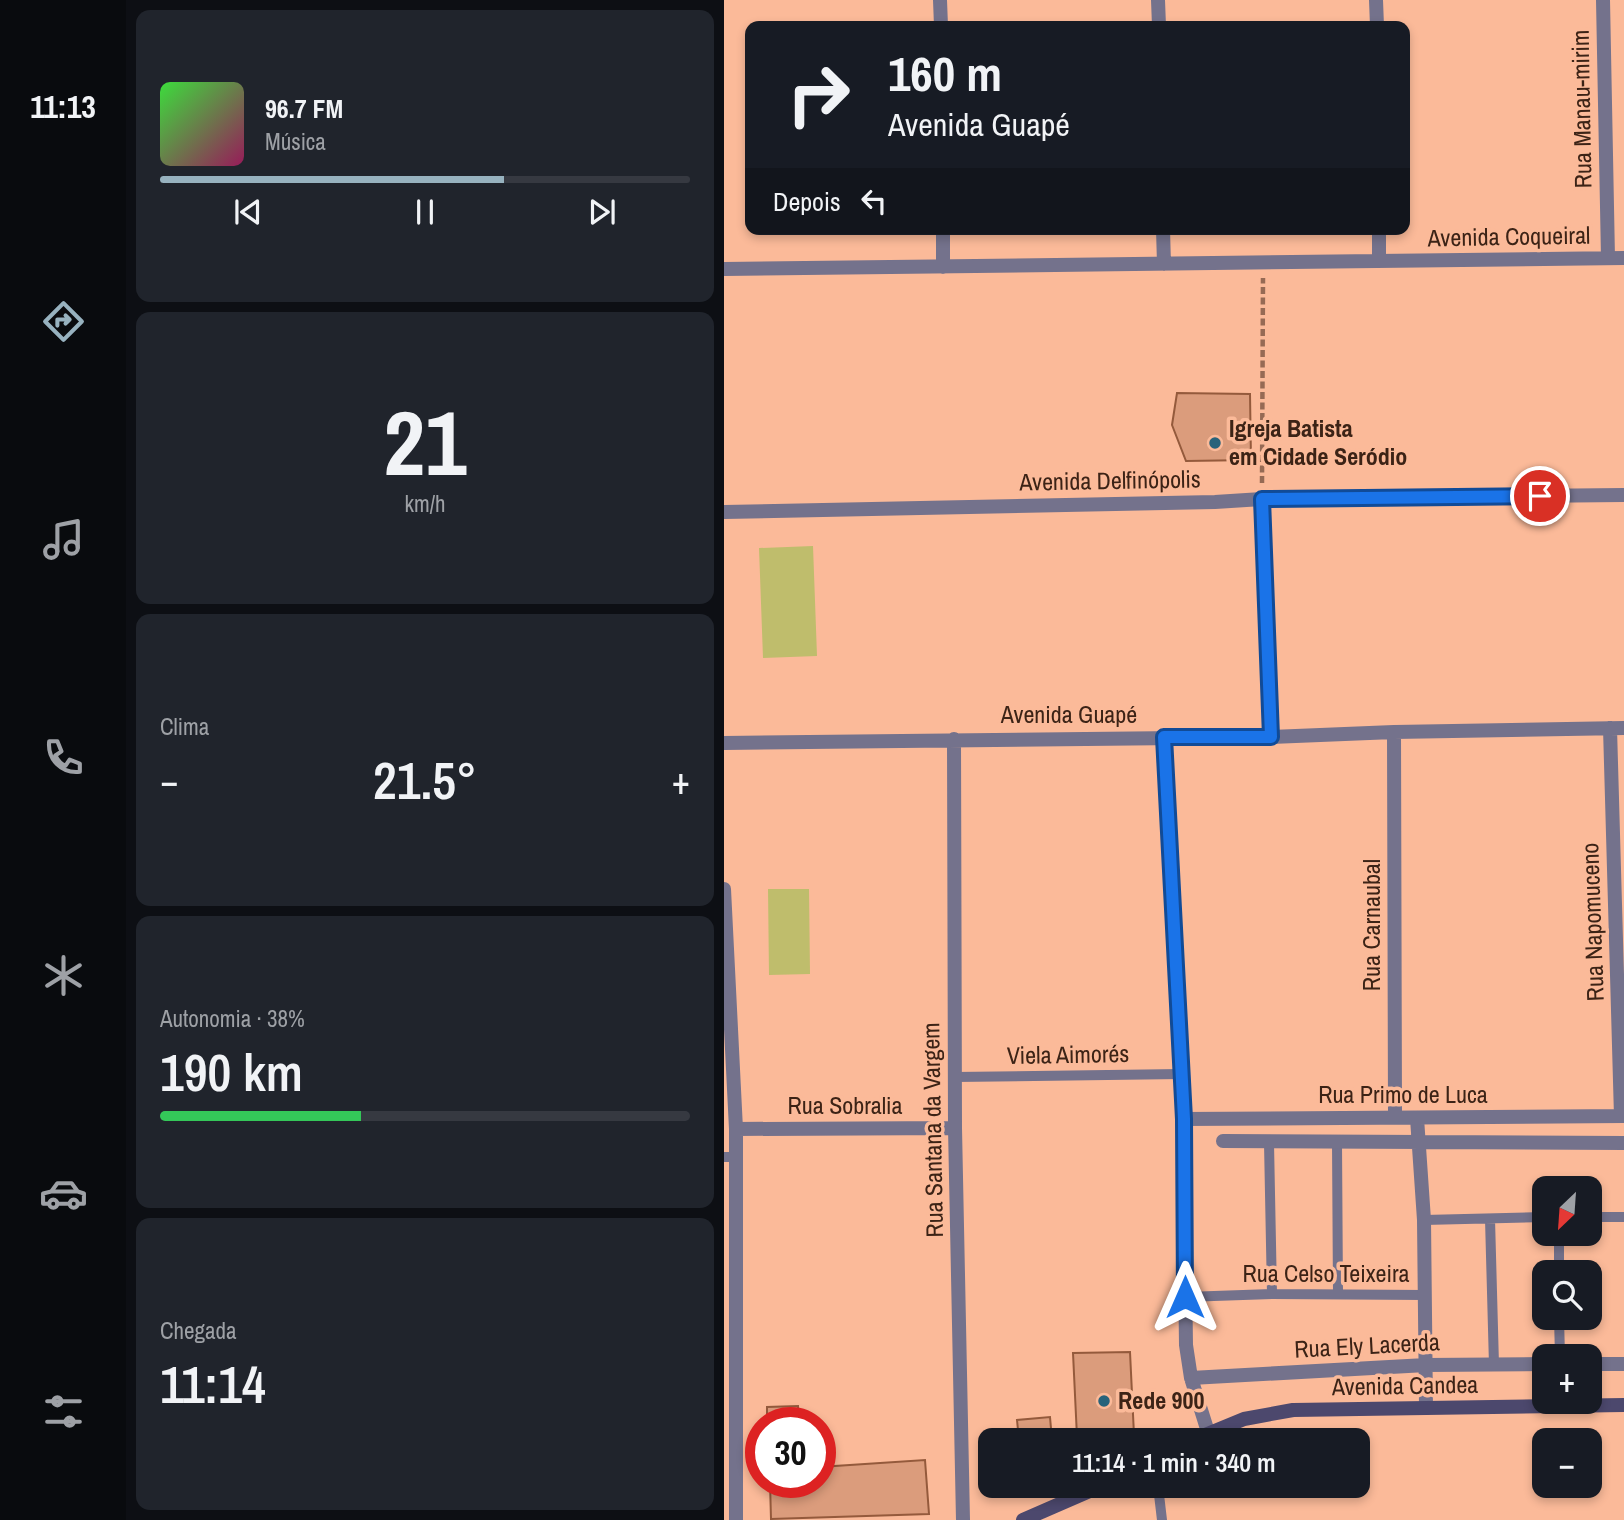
<!DOCTYPE html>
<html lang="pt">
<head>
<meta charset="utf-8">
<style>
  body { margin:0; font-family:"Archivo Narrow",sans-serif; background:#20242c; color:#f1f3f6; height:100vh; display:flex; flex-direction:column; font-size:26px; white-space:nowrap }
  * { box-sizing:border-box; margin:0 }
  p { font-size:23px; color:#9ea1a6 }
  .icon { flex:none; width:38px; height:38px; fill:none; stroke:currentColor; stroke-width:2; stroke-linecap:round; stroke-linejoin:round }
  .map { position:relative; flex:1; overflow:hidden }
  .side { display:flex; flex-direction:column; gap:10px; padding:10px; background:#0d0f14; width:598px }
  .side>* { flex:none }
  .hud { position:absolute; left:21px; top:21px; width:665px; height:214px; border-radius:14px; box-shadow:0 4px 10px #0003; background:#171b24; color:#f1f3f6; overflow:hidden }
  .needle { width:46px; rotate:205deg }
  .fabs { position:absolute; left:808px; top:1176px; display:grid; gap:14px }
  .fabs a { display:grid; place-items:center; width:70px; height:70px; border-radius:14px; background:#171b24; box-shadow:0 4px 10px #0003; font-size:35px }
  .speed { position:absolute; left:21px; top:1407px; display:flex; gap:14px; font-size:35px; font-weight:700; text-align:center }
  .speed>* { display:grid; place-content:center; width:91px; height:91px; border-radius:50%; background:#171b24; box-shadow:0 4px 10px #0003; line-height:1 }
  .speed .limit { border:10px solid #d22; background:#fff; color:#111 }
  .pin { position:absolute; display:grid; place-items:center; width:60px; height:60px; color:#fff; margin:-30px; border:4px solid #fff; border-radius:50%; box-shadow:0 2px 7px #0007 }
  .me { position:absolute; width:77px; margin:-38px; rotate:0deg; stroke-linejoin:round; filter:drop-shadow(0 0 5px #0008) }
  .turn { display:flex; align-items:center; gap:24px; height:147px; padding:0 28px; font-size:32px }
  .turn .icon { width:91px; height:91px; stroke-width:2.5 }
  .turn b { display:block; font-size:49px; line-height:60px }
  .then { display:flex; align-items:center; height:66px; padding:0 28px; background:#0003; gap:14px; font-size:26px }
  .big { font-size:52px; font-weight:600; line-height:1.1 }
  .side .widget { flex:1; display:flex; flex-direction:column; justify-content:center; gap:10px; min-width:0; padding:0 24px; border-radius:14px; background:#20242c }
  .side .dial { align-items:center; gap:0 }
  .dial b { font-size:91px; line-height:1 }
  .song { display:flex; align-items:center; gap:21px }
  .cover { width:84px; height:84px; border-radius:10px; background:linear-gradient(135deg,hsl(120 70% 55%),hsl(330 70% 35%)) }
  .played { height:7px; border-radius:4px; background:linear-gradient(90deg,#97b2bf 65%,#363941 65%) }
  .keys { display:flex; justify-content:space-around; direction:ltr }
  .heat { display:flex; justify-content:space-between; align-items:center; font-size:38px; direction:ltr }
  .charge { height:10px; border-radius:5px; background:linear-gradient(90deg,#34c759 38%,#363941 0) }
  .trip { position:absolute; left:254px; top:1428px; width:392px; height:70px; border-radius:14px; background:#171b24; box-shadow:0 4px 10px #0003; font-weight:600; line-height:70px; text-align:center }
  main { display:flex; flex:1; min-height:0 }
  .tabs { display:flex; flex-direction:column; width:126px; justify-content:space-around; align-items:center; background:#090b0e; color:#9ea1a6 }
  .tabs .icon { width:49px; height:49px }
  .tabs .active { color:#97b2bf }
  .tabs b { font-size:32px; color:#f1f3f6 }
  .map>svg:first-child { display:block }
  .green { fill:#bfbd6c }
  .building { fill:#db9c7c; stroke:#945a3c; stroke-width:2 }
  .lines { fill:none; stroke-linecap:round; stroke-linejoin:round }
  .path { stroke:#966a54; stroke-width:4.5; stroke-dasharray:7 3.5; stroke-linecap:butt }
  .service { stroke:#74728c; stroke-width:10 }
  .minor { stroke:#74728c; stroke-width:14 }
  .secondary { stroke:#4c486d; stroke-width:14 }
  .route-casing { stroke:#114b97; stroke-width:18 }
  .route { stroke:#1a73e8; stroke-width:12 }
  .poi-dot { fill:#28637b; stroke:#fbba99; stroke-width:2.5 }
  .labels { text-anchor:middle; stroke-width:7; stroke-linejoin:round; paint-order:stroke }
  .street-label { font-size:24px; fill:#3c2316; stroke:#fbba99 }
  .poi-label { font-size:24px; font-weight:bold; fill:#3c2316; stroke:#fbba99; text-anchor:start }
</style>
</head>
<body>
<main>
<nav class="tabs">
<b>11:13</b>
<svg class="icon active" aria-label="directions" viewBox="0 0 24 24"><path d="M12 3l9 9-9 9-9-9zM9 14v-3h6M13 9l2 2-2 2"/></svg>
<svg class="icon" aria-label="music" viewBox="0 0 24 24"><path d="M9 18V5l10-2v13"/><circle cx="6" cy="18" r="3"/><circle cx="16" cy="16" r="3"/></svg>
<svg class="icon" aria-label="phone" viewBox="0 0 24 24"><path d="M5 4h4l2 5-3 2q2 4 5 5l2-3 5 2v4C11 20 4 13 5 4z"/></svg>
<svg class="icon" aria-label="climate" viewBox="0 0 24 24"><path d="M12 3v18M4 7l16 10M4 17L20 7"/></svg>
<svg class="icon" aria-label="car" viewBox="0 0 24 24"><path d="M5 17H2v-5l4-1 3-4h7l3 4 3 1v5h-3M9 17h6M6 11h13"/><circle cx="7" cy="17" r="2"/><circle cx="17" cy="17" r="2"/></svg>
<svg class="icon" aria-label="filters" viewBox="0 0 24 24"><path d="M4 7h16M4 17h16"/><circle cx="9" cy="7" r="2"/><circle cx="15" cy="17" r="2"/></svg>
</nav>
<section class="side">
<div class="widget">
<div class="song"><i class="cover"></i><div><b>96.7 FM</b><p>Música</p></div></div>
<div class="played"></div>
<div class="keys"><svg class="icon" aria-label="previous" viewBox="0 0 24 24"><path d="M18 5L8 12l10 7zM5 5v14"/></svg><svg class="icon" aria-label="pause" viewBox="0 0 24 24"><path d="M8 5v14M16 5v14"/></svg><svg class="icon" aria-label="next" viewBox="0 0 24 24"><path d="M6 5l10 7-10 7zM19 5v14"/></svg></div>
</div>
<div class="widget dial"><b>21</b><p>km/h</p></div>
<div class="widget"><p>Clima</p>
<div class="heat"><a>−</a><b class="big">21.5°</b><a>+</a></div>
</div>
<div class="widget"><p>Autonomia · 38%</p><b class="big">190 km</b><div class="charge"></div></div>
<div class="widget"><p>Chegada</p><b class="big">11:14</b></div>
</section>
<div class="map">
<svg width="900" height="1520" viewBox="0 0 900 1520">
  <rect width="100%" height="100%" fill="#fbba99"/>
  <path class="green" d="M89,546L93,656L39,658L35,548Z
    M44,889H85L86,974L45,975Z"/>
  <path class="building" d="M453,393L526,394L527,460L462,461L448,425Z
    M406,1352L410,1435L353,1437L349,1353Z
    M74,1406L75,1422L43,1423V1407Z
    M326,1417L328,1440H295L293,1420Z
    M201,1460L205,1514L47,1519L46,1482H96V1467Z"/>
  <g class="lines">
    <path class="path" d="M538,483L539,278"/>
    <path class="service" d="M538,499L547,737
      M231,1077L457,1074
      M545,1143L548,1294
      M613,1143L614,1294
      M0,1157H11
      M866,1217H900
      M766,1219L770,1365
      M700,1220L821,1217
      M835,1234V1272
      M461,1297L548,1294L701,1295
      M835,1318L836,1356
      M434,1486L438,1520"/>
    <path class="minor" d="M216,0L217,26
      M434,0L435,26
      M652,0L653,26
      M879,0L884,258
      M219,229V267
      M439,229L440,264
      M655,229V261
      M0,269L900,258
      M0,512L491,502L538,499L900,495
      M886,728L897,1116
      M670,732L671,1117
      M440,737L459,1119L462,1345L467,1378L484,1432
      M230,739L231,1128L239,1520
      M0,743L547,737L670,732L900,728
      M0,889L12,1129V1520
      M693,1118L700,1220L702,1408
      M459,1119L900,1116
      M12,1129L231,1128
      M499,1141L900,1143
      M866,1364H900
      M467,1378L702,1365L821,1364"/>
    <path class="secondary" d="M469,1440L520,1419L569,1410L900,1405
      M299,1520L377,1486"/>
  </g>
  <g class="lines">
    <g class="route-casing">
      <path id="route" d="M461,1297L460,1119L440,737H547L538,499L816,496"/>
    </g>
    <use href="#route" class="route"/>
  </g>
  <g class="poi-dot">
    <circle cx="491" cy="443" r="7"/>
    <circle cx="380" cy="1401" r="7"/>
  </g>
  <g class="labels">
    <g class="street-label">
      <text transform="translate(858 109) rotate(-91)" y="8">Rua Manau-mirim</text>
      <text transform="translate(785 237) rotate(-1)" y="8">Avenida Coqueiral</text>
      <text transform="translate(386 481) rotate(-1)" y="8">Avenida Delfinópolis</text>
      <text x="345" y="723">Avenida Guapé</text>
      <text transform="translate(869 922) rotate(-92)" y="8">Rua Napomuceno</text>
      <text transform="translate(648 925) rotate(-90)" y="8">Rua Carnaubal</text>
      <text transform="translate(344 1055) rotate(-1)" y="8">Viela Aimorés</text>
      <text x="679" y="1103">Rua Primo de Luca</text>
      <text x="121" y="1114">Rua Sobralia</text>
      <text transform="translate(209 1130) rotate(-91)" y="8">Rua Santana da Vargem</text>
      <text x="602" y="1282">Rua Celso Teixeira</text>
      <text transform="translate(643 1346) rotate(-3)" y="8">Rua Ely Lacerda</text>
      <text transform="translate(681 1386) rotate(-1)" y="8">Avenida Candea</text>
    </g>
    <g class="poi-label">
      <text x="505" y="437">Igreja Batista<tspan x="505" dy="28">em Cidade Seródio</tspan></text>
      <text x="394" y="1409">Rede 900</text>
    </g>
  </g>
</svg>
<div class="fabs">
<a><svg class="needle" viewBox="-14 -14 28 28"><path d="M0-13l5 13h-10z" fill="#e53935"/><path d="M0 13l5-13h-10z" fill="#9ea1a6"/></svg></a>
<a><svg class="icon" aria-label="search" viewBox="0 0 24 24"><circle cx="10" cy="10" r="6"/><path d="M15 15l6 6"/></svg></a>
<a>+</a>
<a>−</a>
</div>
<div class="speed"><div class="limit">30</div></div>
<div class="pin" style="left:816px;top:496px;background:#d93025"><svg class="icon" aria-label="arrive" viewBox="0 0 24 24"><path d="M6 21V4h12l-3 4 3 4H6"/></svg></div>
<svg class="me" style="left:461px;top:1297px" viewBox="-20 -20 40 40"><path d="M0-17L14 15 0 8-14 15z" fill="#1a73e8" stroke="#fff" stroke-width="4"/></svg>
<div class="trip">11:14 · 1 min · 340 m</div>
<div class="hud">
<div class="turn"><svg class="icon" aria-label="right" viewBox="0 0 24 24"><path d="M7 20v-9h11M14 6l5 5-5 5"/></svg><div><b>160 m</b>Avenida Guapé</div></div>
<div class="then">Depois<svg class="icon" aria-label="left" viewBox="0 0 24 24"><path d="M17 20v-9H6M10 6l-5 5 5 5"/></svg></div>
</div>
</div>
</main>
</body>
</html>
